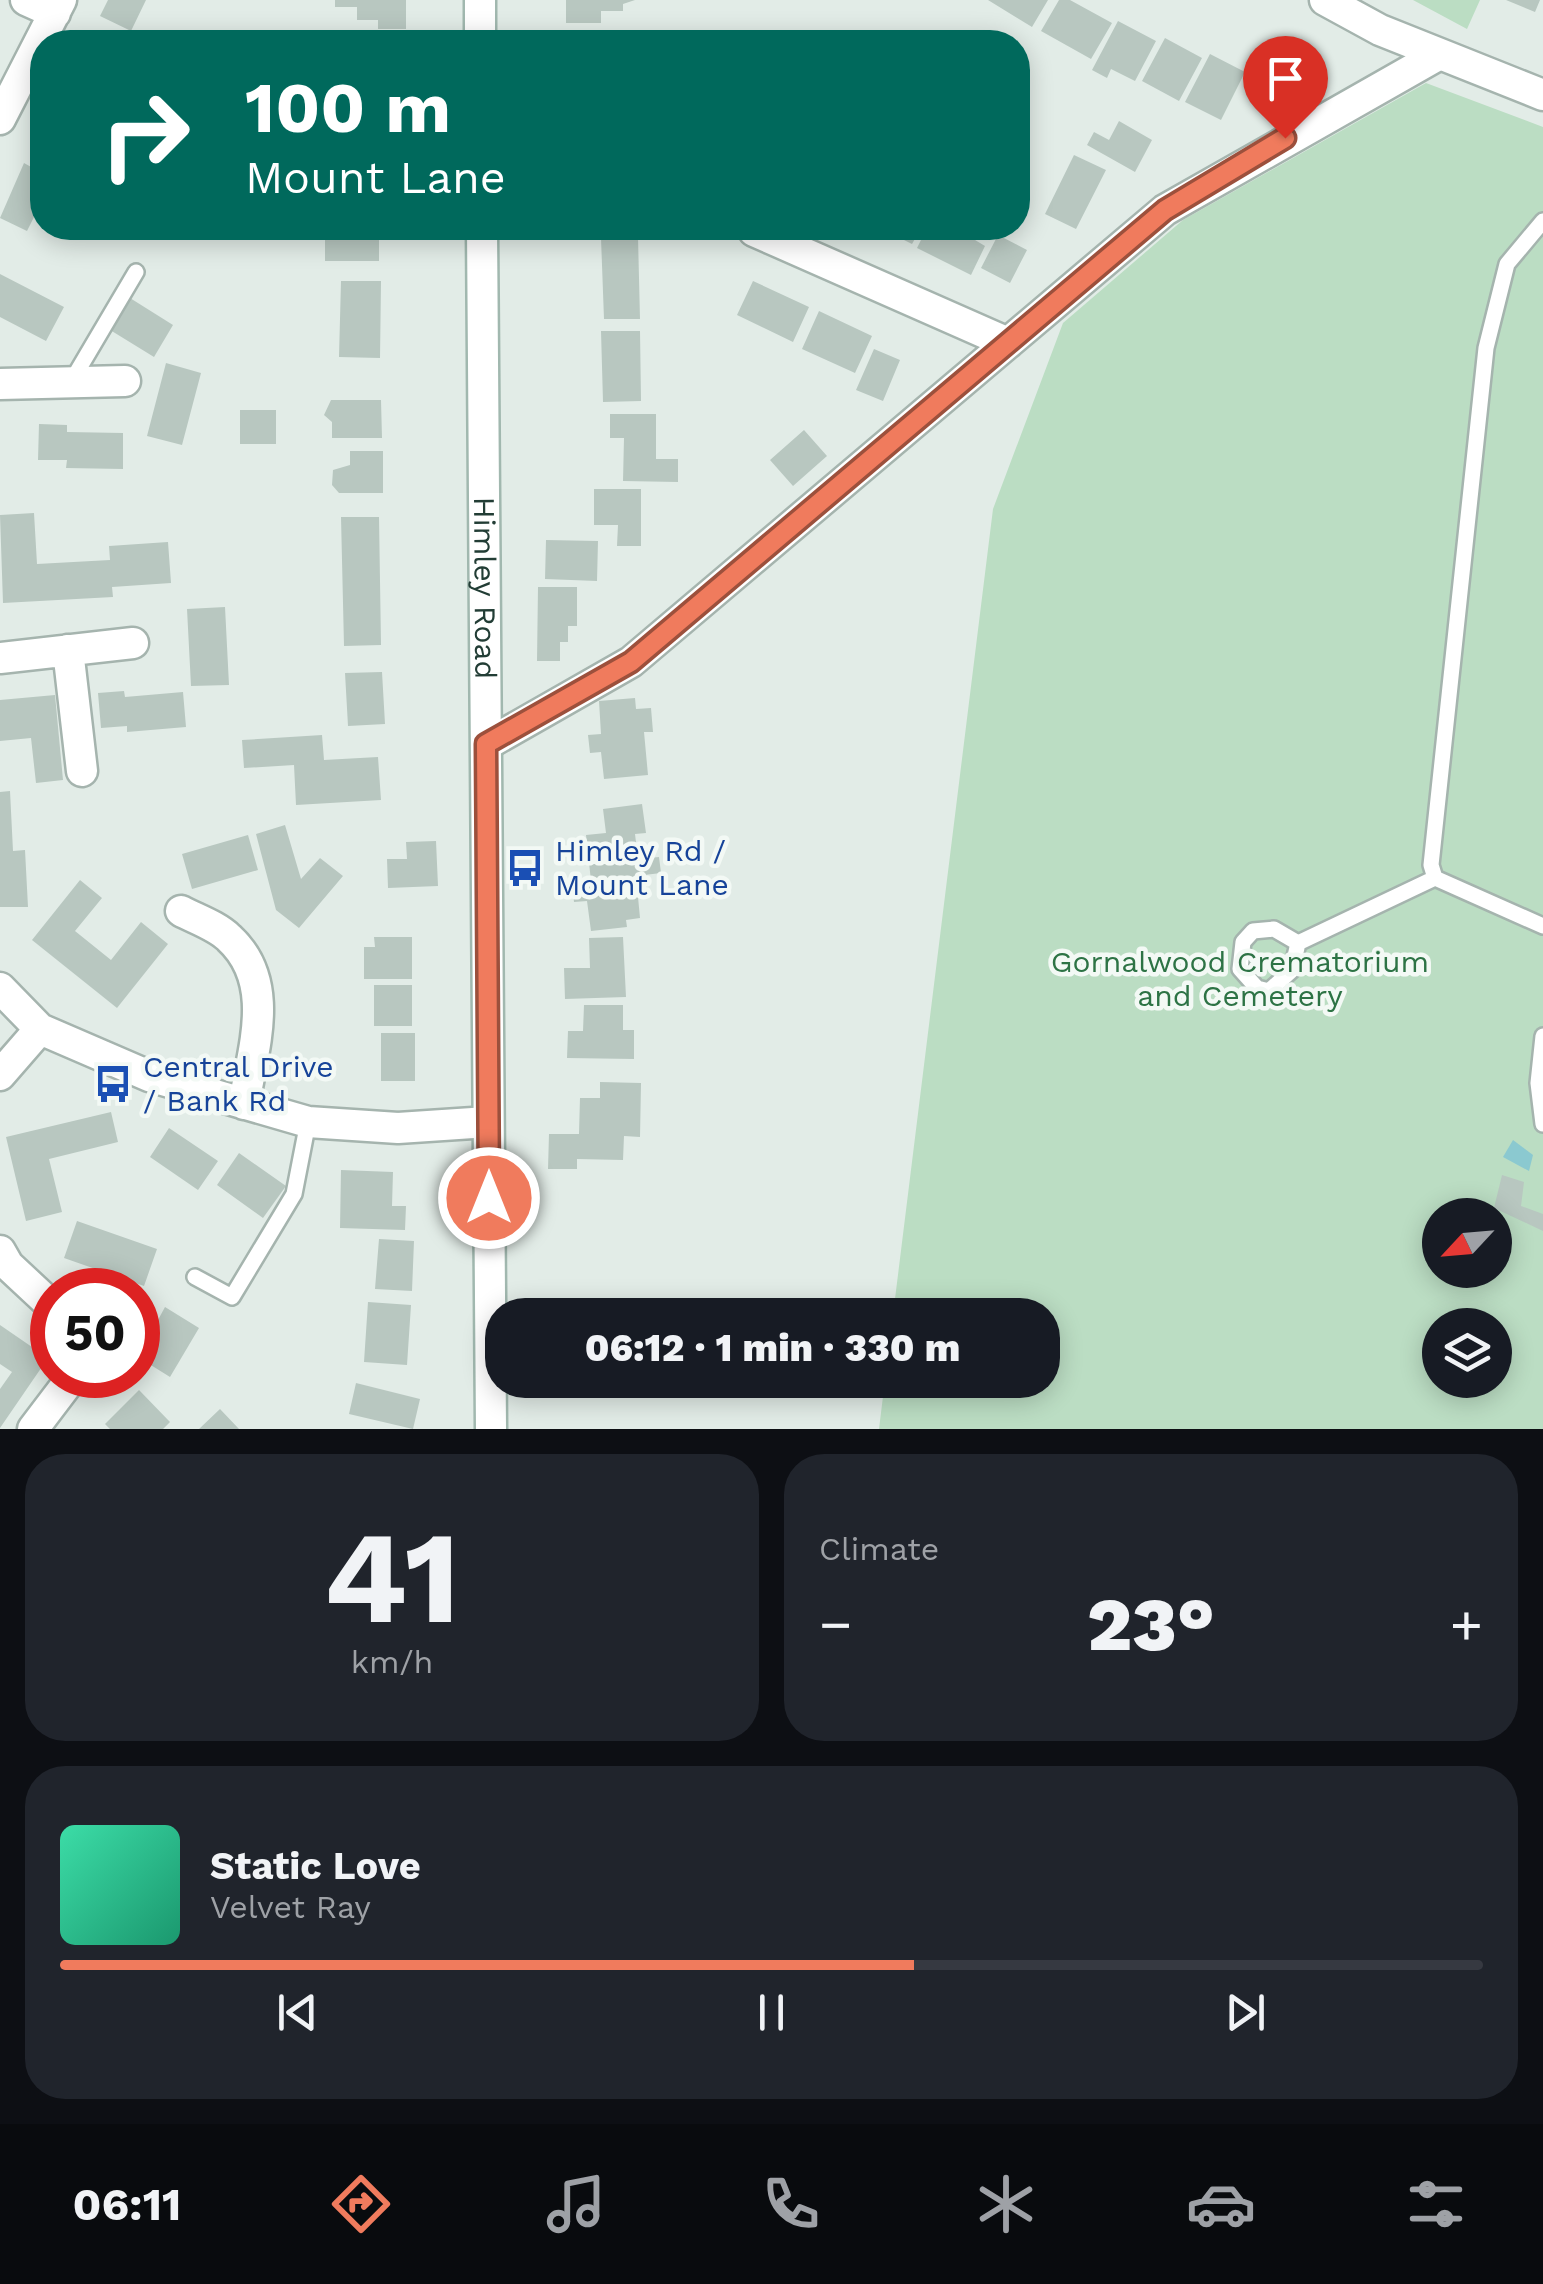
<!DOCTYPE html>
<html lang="en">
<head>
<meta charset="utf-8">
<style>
  body { margin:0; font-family:"Work Sans",sans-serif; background:#20242c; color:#f1f3f6; height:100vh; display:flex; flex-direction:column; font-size:38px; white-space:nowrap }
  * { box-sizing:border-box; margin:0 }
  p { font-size:32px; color:#9ea1a6 }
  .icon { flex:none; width:55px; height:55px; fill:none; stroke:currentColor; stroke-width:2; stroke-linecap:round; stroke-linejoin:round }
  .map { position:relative; height:1429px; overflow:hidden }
  .drawer { display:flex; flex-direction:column; gap:25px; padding:25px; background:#0d0f14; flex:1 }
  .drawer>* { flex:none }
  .banner { position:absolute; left:30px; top:30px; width:1000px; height:210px; border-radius:40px; box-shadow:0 5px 25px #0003; background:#00695c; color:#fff; overflow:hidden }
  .needle { width:65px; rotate:244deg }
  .controls { position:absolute; left:1422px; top:1198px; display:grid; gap:20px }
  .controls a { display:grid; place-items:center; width:90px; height:90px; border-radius:50%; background:#171b24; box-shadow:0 5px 25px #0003; font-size:50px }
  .speed { position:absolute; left:30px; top:1268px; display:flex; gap:20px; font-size:50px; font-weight:700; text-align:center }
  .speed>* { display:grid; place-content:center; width:130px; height:130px; border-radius:50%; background:#171b24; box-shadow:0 5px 25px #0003; line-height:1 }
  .speed .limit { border:15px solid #d22; background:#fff; color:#111 }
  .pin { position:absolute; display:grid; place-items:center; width:85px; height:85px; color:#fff; margin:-102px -42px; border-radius:50% 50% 50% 0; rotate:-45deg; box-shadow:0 0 10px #0007 }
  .pin .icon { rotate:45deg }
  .me { position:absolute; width:110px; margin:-55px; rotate:0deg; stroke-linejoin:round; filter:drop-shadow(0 0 8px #0008) }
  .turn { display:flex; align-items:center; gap:35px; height:210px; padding:0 50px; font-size:45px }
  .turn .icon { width:130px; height:130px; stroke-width:2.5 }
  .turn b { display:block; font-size:70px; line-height:85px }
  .big { font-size:75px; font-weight:800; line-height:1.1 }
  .drawer .tile { flex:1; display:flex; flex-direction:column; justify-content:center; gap:15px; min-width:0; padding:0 35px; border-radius:40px; background:#20242c }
  .drawer .dial { align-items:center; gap:0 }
  .dial b { font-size:130px; line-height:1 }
  .song { display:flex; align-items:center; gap:30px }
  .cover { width:120px; height:120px; border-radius:15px; background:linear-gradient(135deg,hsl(160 70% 55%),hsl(160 70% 35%)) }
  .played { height:10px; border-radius:5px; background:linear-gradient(90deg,#f07b5d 60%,#363941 60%) }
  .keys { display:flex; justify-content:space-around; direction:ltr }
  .heat { display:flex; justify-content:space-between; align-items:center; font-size:55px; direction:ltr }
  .drawer .tiles { flex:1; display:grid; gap:25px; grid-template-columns:1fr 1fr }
  .tile:last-child { grid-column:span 2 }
  .trip { position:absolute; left:485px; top:1298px; width:575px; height:100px; border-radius:40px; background:#171b24; box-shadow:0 5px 25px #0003; font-weight:800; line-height:100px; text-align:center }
  .tabs { display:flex; height:160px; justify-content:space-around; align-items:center; background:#090b0e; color:#9ea1a6 }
  .tabs .icon { width:70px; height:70px }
  .tabs .current { color:#f07b5d }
  .tabs b { font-size:45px; color:#f1f3f6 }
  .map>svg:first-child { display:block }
  .green { fill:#bbddc3; fill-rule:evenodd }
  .water { fill:#8bc9d0 }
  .building { fill:#b8c7c0 }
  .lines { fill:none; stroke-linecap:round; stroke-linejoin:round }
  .service-casing { stroke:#a5b4ae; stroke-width:20 }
  .minor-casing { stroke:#a5b4ae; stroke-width:35 }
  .tertiary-casing { stroke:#a5b4ae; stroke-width:35 }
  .secondary-casing { stroke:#a1b8af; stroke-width:35 }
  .service { stroke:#fff; stroke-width:15 }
  .minor { stroke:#fff; stroke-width:30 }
  .tertiary { stroke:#fff; stroke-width:30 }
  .secondary { stroke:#fff; stroke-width:30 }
  .route-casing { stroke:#9c503c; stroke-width:25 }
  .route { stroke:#f07b5d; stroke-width:18 }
  .labels { text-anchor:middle; stroke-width:9; stroke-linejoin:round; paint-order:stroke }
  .street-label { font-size:30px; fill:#223d35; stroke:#f3f9f5 }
  .transit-label { font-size:30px; fill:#164399; stroke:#f3f9f5; text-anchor:start }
  .park-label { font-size:30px; fill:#2d7345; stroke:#f3f9f5 }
</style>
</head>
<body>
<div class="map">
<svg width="1543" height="1429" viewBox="0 0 1543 1429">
  <rect width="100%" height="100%" fill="#e2ece7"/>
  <path class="green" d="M1413,0H1480L1467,29Z
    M1426,83L1543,127V1429H879L885,1380H1042V1315H893L993,509L1063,323L1183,220ZM1440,1215H1495V1270H1440ZM1440,1325H1495V1380H1440Z"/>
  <path class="water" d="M1513,1140L1533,1155L1529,1171L1503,1157Z"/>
  <path class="building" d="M108,0H146L131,31L100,16Z
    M335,0H406V29H378V20H357V7H335Z
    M566,0H635L623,4V11H601V23H566Z
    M988,0H1048L1032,27Z
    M1059,0H1070L1112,23L1091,59L1041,31Z
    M1506,0H1540L1535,12Z
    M1118,21L1156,41L1135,81L1111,69L1107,78L1092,70Z
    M611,33V42H572V34Z
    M1165,38L1202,58L1179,101L1142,81Z
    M1275,40L1309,58L1294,84L1261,66Z
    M1210,54L1245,72L1221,120L1185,102Z
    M1119,121L1152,140L1135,172L1087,145L1094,132L1109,140Z
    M42,133V156L33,150Z
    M1074,155L1106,170L1076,229L1045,214Z
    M24,163L42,173V201L27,231L0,218Z
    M325,228H379V261H325Z
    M880,228H921L912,244Z
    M927,228H955L985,246L971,275L917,248Z
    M998,235L1027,250L1010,283L981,268Z
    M638,237L640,319H604L601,238Z
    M0,274L64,307L46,341L0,317Z
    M341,281H381L380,358L339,357Z
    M753,281L809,307L793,342L737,315Z
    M122,293L173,325L154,357L102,325Z
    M819,311L872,336L855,373L802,349Z
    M601,331H640L641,401L603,402Z
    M874,349L900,360L883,401L856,390Z
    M166,363L201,373L182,445L147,436Z
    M331,400H381L382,438H332V422L324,415Z
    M240,410H276V444H240Z
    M610,414H656V459H678V482L623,481L624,438H610Z
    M39,424L67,425V432L123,433V469L66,468L67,460H38Z
    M804,430L827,456L793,486L770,460Z
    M350,451H383V493H339L332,485L333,470L350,465Z
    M594,489H641V546H617L618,525H594Z
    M34,513L37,564L110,560L109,546L168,542L171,583L112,587L113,597L3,603L0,515Z
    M341,517H379L381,645L344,646Z
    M546,540L598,541L597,581L545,579Z
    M538,587H577V626H568V642H560V661H537Z
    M225,607L229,685L191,686L187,609Z
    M382,672L385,724L348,726L345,673Z
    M124,691L125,697L183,692L186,727L127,732V726L101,728L98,693Z
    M55,695L63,780L36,783L31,738L0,741V700Z
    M635,698L636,709L651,708L653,732H644L648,775L604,779L601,752L590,753L588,735L601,734L599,701Z
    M322,735L324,760L378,757L381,800L296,805L294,765L244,768L242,740Z
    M10,791L13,851L25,850L28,907H0V792Z
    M642,804L646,833L635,834L638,859L659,857L661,873L636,876L640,918L626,920L627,927L591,931L587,901L574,902L572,883L591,881L586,835L606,833L603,809Z
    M285,825L301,879L320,858L343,876L299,928L276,910L256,834Z
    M248,835L258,870L192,889L182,854Z
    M436,841L438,886L388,888L387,859H407L406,842Z
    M80,880L102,898L75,931L111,960L141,922L168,944L117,1008L32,940Z
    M374,937H412V979H364V947H375Z
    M623,937L626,997L565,999L564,968H590L589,938Z
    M374,985H412V1026H374Z
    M584,1005H623V1030H634V1059L567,1058L568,1031H583Z
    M381,1033H415V1081H381Z
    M600,1082L641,1083L640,1137L624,1136L623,1160L577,1159V1169H548L549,1134H579L580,1098H600Z
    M111,1112L118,1142L49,1159L62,1212L26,1221L6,1137Z
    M169,1128L218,1161L198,1190L150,1157Z
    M239,1153L286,1186L263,1218L217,1185Z
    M341,1170L393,1172L392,1206H406L405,1230L340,1228Z
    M1502,1175L1524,1182L1521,1206L1543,1214V1231L1494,1208Z
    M77,1221L157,1249L144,1286L64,1258Z
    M379,1239L414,1241L412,1291L375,1289Z
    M368,1302L411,1305L407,1365L364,1362Z
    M165,1307L199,1328L170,1377L138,1357Z
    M0,1325L48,1358L0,1428V1389L12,1372L0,1364Z
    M356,1383L420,1399L413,1429L349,1414Z
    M139,1390L170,1422L163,1429H110L105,1424Z
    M220,1409L239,1429H199Z"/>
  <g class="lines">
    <g class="service-casing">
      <path id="service" d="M71,382L136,272
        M1435,878L1431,865L1486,348L1507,264L1543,221
        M1298,943L1274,929L1253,931L1243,942L1240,969L1257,988L1269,991L1292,970L1298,943L1435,878L1543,926
        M1543,1036L1538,1083L1543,1124
        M195,1277L232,1297L294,1194L308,1122"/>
    </g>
    <g class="minor-casing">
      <path id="minor" d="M26,0L55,13
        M0,119L61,0
        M754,231L1008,343
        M0,384L125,381
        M68,650L82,771
        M0,658L133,643
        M487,744L631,662L1165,210L1438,55
        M181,911C196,919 217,926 229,938C277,982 253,1048 244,1104
        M0,988L40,1029L149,1076L308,1122L398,1128L488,1122
        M0,1075L40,1029
        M0,1251L8,1265L52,1306
        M33,1429L74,1375"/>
    </g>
    <g class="tertiary-casing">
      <path id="tertiary" d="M1325,0L1380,30L1543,95"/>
    </g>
    <g class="secondary-casing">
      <g id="secondary">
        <path d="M480,0V42"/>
        <path id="s1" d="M482,228L491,1429"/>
      </g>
    </g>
    <use href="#service" class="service"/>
    <use href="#minor" class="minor"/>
    <use href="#tertiary" class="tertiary"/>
    <use href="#secondary" class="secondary"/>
  </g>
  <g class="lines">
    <g class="route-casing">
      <path id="route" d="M489,1198L486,744L631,662L1165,210L1285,138"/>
    </g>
    <use href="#route" class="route"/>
  </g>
  <defs>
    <g id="bus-bare" transform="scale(3)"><path d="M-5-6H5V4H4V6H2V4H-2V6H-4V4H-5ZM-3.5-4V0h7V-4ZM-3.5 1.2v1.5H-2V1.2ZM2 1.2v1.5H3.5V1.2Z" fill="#1a4fb4" stroke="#f3f9f5" stroke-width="2.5" paint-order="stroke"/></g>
  </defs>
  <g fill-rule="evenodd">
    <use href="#bus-bare" x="525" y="868"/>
    <use href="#bus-bare" x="113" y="1084"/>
  </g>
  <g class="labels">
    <g class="street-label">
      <text dy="10" stroke="none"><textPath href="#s1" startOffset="360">Himley Road</textPath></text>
    </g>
    <g class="transit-label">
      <text x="555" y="861">Himley Rd /<tspan x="555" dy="34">Mount Lane</tspan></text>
      <text x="143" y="1077">Central Drive<tspan x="143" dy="34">/ Bank Rd</tspan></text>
    </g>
    <g class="park-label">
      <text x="1240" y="972">Gornalwood Crematorium<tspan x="1240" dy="34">and Cemetery</tspan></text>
    </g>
  </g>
</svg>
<div class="controls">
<a><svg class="needle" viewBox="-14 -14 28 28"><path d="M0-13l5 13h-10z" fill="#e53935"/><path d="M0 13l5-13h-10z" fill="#9ea1a6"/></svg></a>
<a><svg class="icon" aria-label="layers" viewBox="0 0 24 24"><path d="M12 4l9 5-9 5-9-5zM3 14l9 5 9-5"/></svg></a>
</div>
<div class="speed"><div class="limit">50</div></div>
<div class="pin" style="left:1285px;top:138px;background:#d93025"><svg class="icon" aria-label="arrive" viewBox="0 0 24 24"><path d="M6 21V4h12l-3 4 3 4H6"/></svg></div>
<svg class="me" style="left:489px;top:1198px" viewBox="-20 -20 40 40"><circle r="17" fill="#f07b5d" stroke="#fff" stroke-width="3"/><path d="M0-11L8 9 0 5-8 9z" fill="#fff"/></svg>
<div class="trip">06:12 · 1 min · 330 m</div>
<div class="banner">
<div class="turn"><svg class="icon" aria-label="right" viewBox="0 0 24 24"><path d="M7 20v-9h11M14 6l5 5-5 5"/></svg><div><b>100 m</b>Mount Lane</div></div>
</div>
</div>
<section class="drawer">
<div class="tiles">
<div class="tile dial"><b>41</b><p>km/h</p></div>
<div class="tile"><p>Climate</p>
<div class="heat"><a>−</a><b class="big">23°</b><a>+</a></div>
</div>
<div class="tile">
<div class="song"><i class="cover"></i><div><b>Static Love</b><p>Velvet Ray</p></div></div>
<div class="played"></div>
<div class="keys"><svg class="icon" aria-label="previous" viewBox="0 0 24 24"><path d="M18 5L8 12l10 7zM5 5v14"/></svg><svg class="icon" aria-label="pause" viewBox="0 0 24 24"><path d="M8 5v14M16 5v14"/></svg><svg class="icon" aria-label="next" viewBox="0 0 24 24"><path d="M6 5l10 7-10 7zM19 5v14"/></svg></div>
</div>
</div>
</section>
<nav class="tabs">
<b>06:11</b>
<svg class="icon current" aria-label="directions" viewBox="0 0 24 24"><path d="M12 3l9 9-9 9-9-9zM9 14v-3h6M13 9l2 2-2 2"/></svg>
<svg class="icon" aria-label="music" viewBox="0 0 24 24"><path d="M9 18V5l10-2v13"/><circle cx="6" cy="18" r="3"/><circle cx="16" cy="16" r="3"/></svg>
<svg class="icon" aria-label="phone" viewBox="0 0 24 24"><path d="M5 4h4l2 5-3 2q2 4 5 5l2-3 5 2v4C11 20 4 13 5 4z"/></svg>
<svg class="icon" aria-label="climate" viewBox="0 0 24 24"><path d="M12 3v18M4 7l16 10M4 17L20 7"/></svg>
<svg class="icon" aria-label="car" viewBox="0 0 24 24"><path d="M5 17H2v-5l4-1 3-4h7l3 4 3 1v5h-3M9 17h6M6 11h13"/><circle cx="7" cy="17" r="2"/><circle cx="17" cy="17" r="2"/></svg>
<svg class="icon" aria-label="filters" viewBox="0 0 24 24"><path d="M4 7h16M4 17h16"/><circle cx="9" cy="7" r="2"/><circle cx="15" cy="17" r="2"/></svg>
</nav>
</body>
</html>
